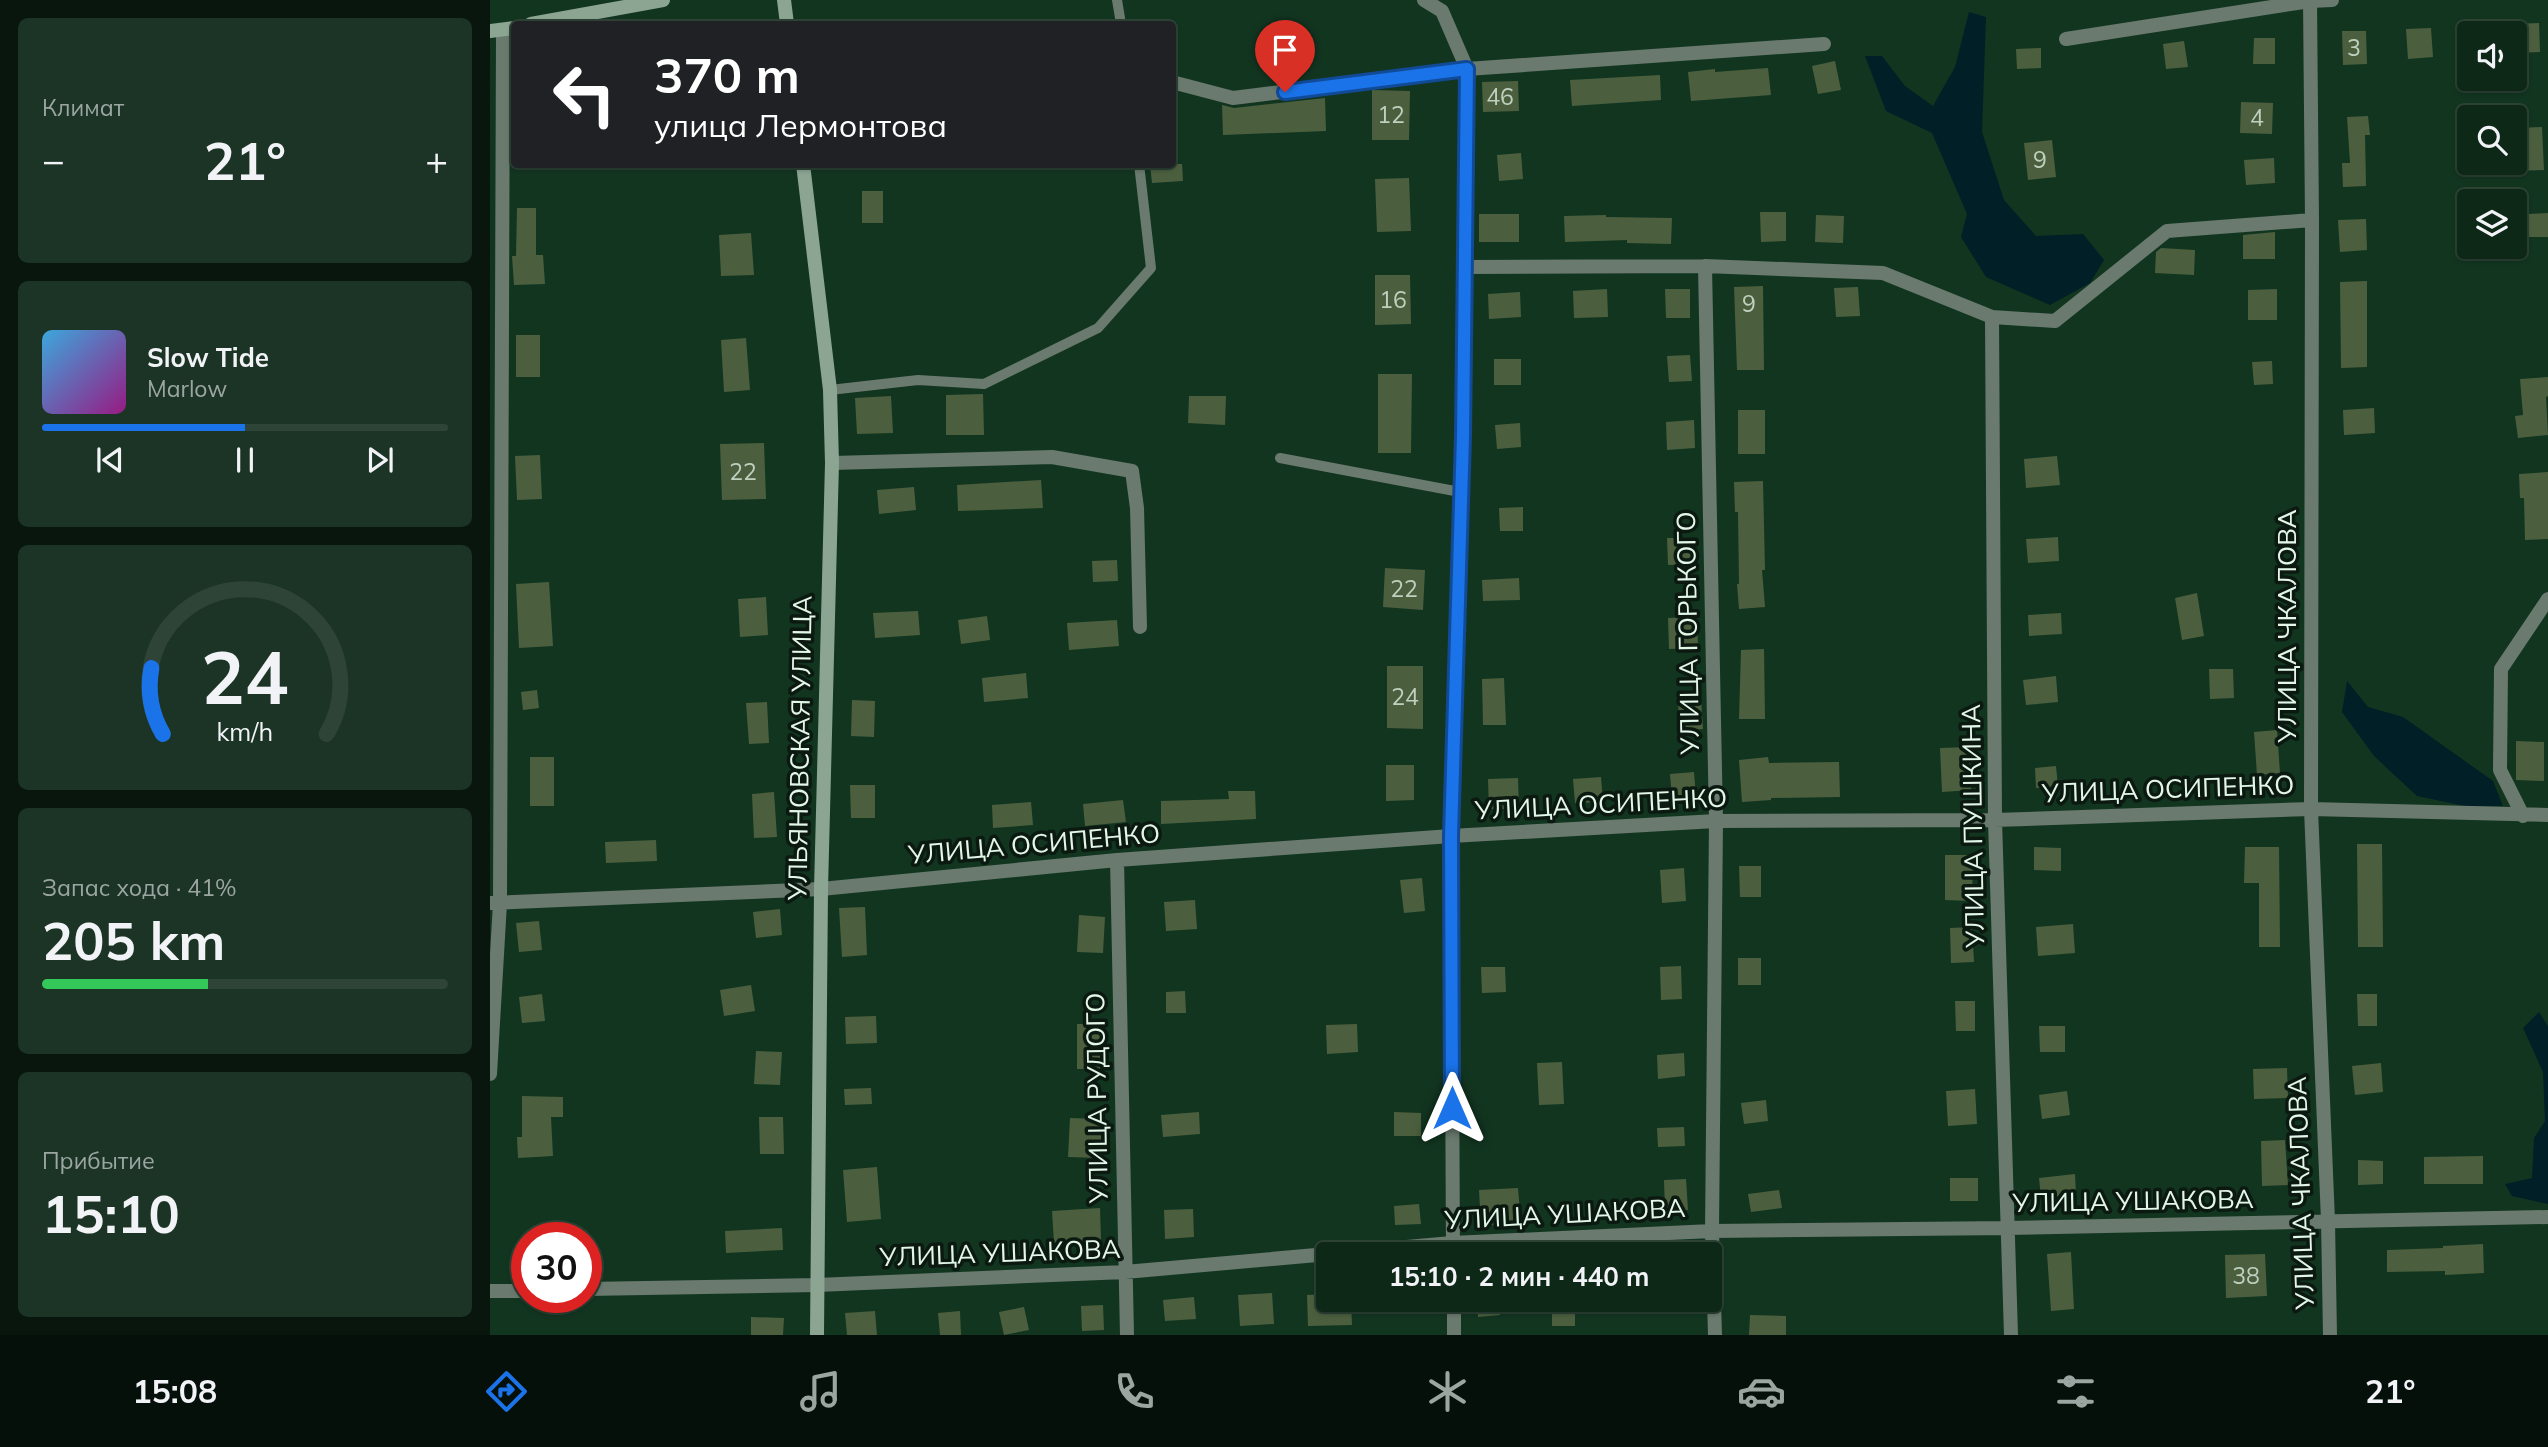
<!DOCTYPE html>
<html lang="ru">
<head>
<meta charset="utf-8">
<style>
  body { margin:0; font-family:Mulish,sans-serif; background:#1c3425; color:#f1f3f6; height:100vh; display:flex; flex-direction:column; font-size:26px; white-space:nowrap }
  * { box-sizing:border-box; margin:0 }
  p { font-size:23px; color:#9ba6a2 }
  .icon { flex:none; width:38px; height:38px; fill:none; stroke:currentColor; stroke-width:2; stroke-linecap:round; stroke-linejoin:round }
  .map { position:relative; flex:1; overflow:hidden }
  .details { display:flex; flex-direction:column; gap:18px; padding:18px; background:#08160d; width:490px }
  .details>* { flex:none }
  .banner { position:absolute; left:21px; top:21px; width:665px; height:147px; border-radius:7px; box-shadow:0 2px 5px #0004,0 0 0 2px #2e4437; background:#202124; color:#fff; overflow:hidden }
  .controls { position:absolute; left:1967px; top:21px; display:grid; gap:14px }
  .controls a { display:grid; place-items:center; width:70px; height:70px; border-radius:7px; background:#0e2818; box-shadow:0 2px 5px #0004,0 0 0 2px #2e4437; font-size:35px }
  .speed { position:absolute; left:21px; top:1222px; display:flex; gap:14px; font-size:35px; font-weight:700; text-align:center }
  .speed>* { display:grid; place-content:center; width:91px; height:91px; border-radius:50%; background:#0e2818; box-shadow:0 2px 5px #0004,0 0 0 2px #2e4437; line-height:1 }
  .speed .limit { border:10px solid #d22; background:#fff; color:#111 }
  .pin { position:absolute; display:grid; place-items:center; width:60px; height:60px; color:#fff; margin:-72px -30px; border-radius:50% 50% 50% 0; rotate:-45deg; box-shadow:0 0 7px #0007 }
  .pin .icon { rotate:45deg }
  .me { position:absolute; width:77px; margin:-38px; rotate:0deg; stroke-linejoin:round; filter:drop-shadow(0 0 5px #0008) }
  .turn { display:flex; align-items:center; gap:24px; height:147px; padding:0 28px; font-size:32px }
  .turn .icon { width:91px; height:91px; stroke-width:2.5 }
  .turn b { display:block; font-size:49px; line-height:60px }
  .big { font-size:52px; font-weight:700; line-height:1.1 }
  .details .tile { flex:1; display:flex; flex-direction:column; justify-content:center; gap:10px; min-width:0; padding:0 24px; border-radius:10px; background:#1c3425 }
  .details .dial { align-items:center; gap:0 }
  .dial svg { height:182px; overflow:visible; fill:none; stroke:#2e4437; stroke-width:7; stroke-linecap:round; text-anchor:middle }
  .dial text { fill:#f1f3f6; stroke:none }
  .song { display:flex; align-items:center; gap:21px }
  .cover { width:84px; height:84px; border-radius:10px; background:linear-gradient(135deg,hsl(200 70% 55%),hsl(310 70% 35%)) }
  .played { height:7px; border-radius:4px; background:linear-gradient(90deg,#1a73e8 50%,#2e4437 50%) }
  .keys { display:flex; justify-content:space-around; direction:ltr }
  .heat { display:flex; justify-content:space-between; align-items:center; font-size:38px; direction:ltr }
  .charge { height:10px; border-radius:5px; background:linear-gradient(90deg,#34c759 41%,#2e4437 0) }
  .trip { position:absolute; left:826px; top:1242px; width:406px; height:70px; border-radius:7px; background:#0e2818; box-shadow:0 2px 5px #0004,0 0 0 2px #2e4437; font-weight:700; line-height:70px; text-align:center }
  .tabs { display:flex; height:112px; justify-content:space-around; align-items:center; background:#06100a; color:#9ba6a2 }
  .tabs .icon { width:49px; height:49px }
  .tabs .on { color:#1a73e8 }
  .tabs b { font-size:32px; color:#f1f3f6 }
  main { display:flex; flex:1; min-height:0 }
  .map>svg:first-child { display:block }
  .water { fill:#001f26 }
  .building { fill:#4b5f3e }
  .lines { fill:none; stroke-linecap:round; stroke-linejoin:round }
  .lane { stroke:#6a7a6e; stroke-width:10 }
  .street { stroke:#6a7a6e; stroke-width:14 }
  .secondary { stroke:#8ca593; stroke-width:14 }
  .route-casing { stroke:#114b97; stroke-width:18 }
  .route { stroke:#1a73e8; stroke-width:12 }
  .labels { text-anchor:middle; stroke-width:7; stroke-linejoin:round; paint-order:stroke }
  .number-label { font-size:23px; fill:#bdd1be }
  .street-label { font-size:26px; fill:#e3f7e9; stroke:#0b1910 }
</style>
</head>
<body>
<main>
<section class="details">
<div class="tile"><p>Климат</p>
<div class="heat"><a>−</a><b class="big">21°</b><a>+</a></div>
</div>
<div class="tile">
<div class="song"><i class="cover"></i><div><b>Slow Tide</b><p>Marlow</p></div></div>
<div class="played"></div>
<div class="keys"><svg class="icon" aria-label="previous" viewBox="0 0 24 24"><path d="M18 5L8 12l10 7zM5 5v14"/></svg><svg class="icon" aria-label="pause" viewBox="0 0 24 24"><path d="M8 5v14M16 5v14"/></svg><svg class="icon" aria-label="next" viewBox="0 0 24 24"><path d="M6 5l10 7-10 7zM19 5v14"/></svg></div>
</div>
<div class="tile dial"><svg viewBox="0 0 100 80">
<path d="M14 69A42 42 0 1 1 86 69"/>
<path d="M14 69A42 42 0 0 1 9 40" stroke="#1a73e8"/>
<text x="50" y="56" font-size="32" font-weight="700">24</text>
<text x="50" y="72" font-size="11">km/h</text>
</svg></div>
<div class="tile"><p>Запас хода · 41%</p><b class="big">205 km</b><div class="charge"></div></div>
<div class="tile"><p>Прибытие</p><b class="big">15:10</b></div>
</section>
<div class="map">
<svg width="2058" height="1335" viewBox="0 0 2058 1335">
  <rect width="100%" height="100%" fill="#123520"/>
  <path class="water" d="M1479,12L1496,17L1492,132L1514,200L1546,236L1593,234L1614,260L1600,283L1560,305L1496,277L1471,237L1477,214L1442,133L1396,111L1375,56H1392L1415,86L1443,106L1465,67Z
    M1857,681L1878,707L1913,717L2003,781L2013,806H1975L1927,796L1884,756L1852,712Z
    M2049,1012L2058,1026V1204L2022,1196L2015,1184L2042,1178L2044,1138L2055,1121L2053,1072L2033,1028Z"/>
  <path class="building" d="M2049,23L2050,52L2025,53L2024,24Z
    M1941,28L1943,57L1918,59L1916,29Z
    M1852,31H1876L1877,64L1853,65Z
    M1764,38H1785V64H1763Z
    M1694,41L1698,67L1676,69L1673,44Z
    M1551,48V68L1527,69L1526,49Z
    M1345,61L1351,90L1328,94L1322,66Z
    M1278,68L1281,95L1201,101L1198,72L1225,69V72Z
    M1170,75L1171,100L1082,106L1080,80Z
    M1028,81L1029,111L993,112L992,82Z
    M882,90L920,91L919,140H882Z
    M835,98L836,131L733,135L732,105L744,108Z
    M1751,102L1783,103L1782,134L1750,133Z
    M1878,116L1880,135H1875L1876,186L1853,187L1852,163H1860L1857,117Z
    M2052,127L2054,170L2025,171V128Z
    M1562,140L1566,177L1538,180L1534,143Z
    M1031,153L1033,179L1009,181L1007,155Z
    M1784,158L1785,183L1756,185L1754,160Z
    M660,164H692L693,181L662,183Z
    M919,178L921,231L887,232L885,179Z
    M372,191H393V223H372Z
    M27,208H46V255H53L55,284L24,285L22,256H26Z
    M1270,212H1296V241L1271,242Z
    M2058,213V237H2039V214Z
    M989,214H1029V242H989Z
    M1116,215V217L1182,218L1181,244L1137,243V240L1075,242L1074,216Z
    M1326,215L1354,216L1353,243L1325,242Z
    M1876,219L1877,250L1850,252L1848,220Z
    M1785,232V259H1753V235Z
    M261,233L264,275L231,276L229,235Z
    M1671,248L1705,250L1704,275L1665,273L1666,252Z
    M885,275H920L921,324L885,325Z
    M1877,281V367L1851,368L1850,282Z
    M1273,286L1274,370H1247L1244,287Z
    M1368,287L1370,316L1346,317L1344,288Z
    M1117,289L1118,317L1084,318L1083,291Z
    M1175,289H1200V318H1176Z
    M1787,289V320H1758V290Z
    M1030,292L1031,317L999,319L998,294Z
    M26,335H50V377H26Z
    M256,338L260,390L234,392L231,340Z
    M1200,355L1202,381L1179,382L1177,356Z
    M1004,359H1031V385H1004Z
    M1782,361L1783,384L1764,385L1762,362Z
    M888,374H922L921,453H888Z
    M2058,377V396L2056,397L2058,435L2028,438L2025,416L2033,415L2030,379Z
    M493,394L494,435H456V395Z
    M401,396L403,433L367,434L365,398Z
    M699,396H736L735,425L698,423Z
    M1884,408L1885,433L1854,435L1853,410Z
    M1248,410H1275V454H1248Z
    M1204,420L1205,448L1177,450L1176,422Z
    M1030,423L1031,447L1007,449L1005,425Z
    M274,443L276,499L232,500L230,444Z
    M50,455L52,499L27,500L25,456Z
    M1567,456L1570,485L1536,488L1534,459Z
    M2058,472V539L2035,540L2034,498H2030L2029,474Z
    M551,480L553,508L468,511L467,485Z
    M1273,481L1275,570H1272L1275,607L1249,609L1247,584H1249L1248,512H1245L1244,482Z
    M424,487L426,510L389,514L387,490Z
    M1033,507V531H1010L1009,508Z
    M1568,537L1569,561L1538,563L1536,539Z
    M1177,538H1203L1204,564L1178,565Z
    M627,560L628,581L603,582L602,561Z
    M895,568L935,570L933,610L893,607Z
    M1029,578L1030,600L993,601L992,580Z
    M59,582L63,646L29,648L26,584Z
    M1707,593L1714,636L1692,640L1685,598Z
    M276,597L278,635L250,637L248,599Z
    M428,611L430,635L385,638L383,613Z
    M1571,613L1572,634L1539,636L1538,615Z
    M497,616L500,640L471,644L468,620Z
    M1207,617L1208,648L1179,649L1178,618Z
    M627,620L629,646L579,650L577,623Z
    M1274,649L1275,719H1249L1251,650Z
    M897,666H933V729L897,728Z
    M1719,669H1743L1744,698L1720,699Z
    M536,673L538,698L494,702L492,678Z
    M1566,676L1568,702L1536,705L1533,680Z
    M1014,678L1016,725H993L992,679Z
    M47,690L49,708L33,710L31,692Z
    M362,700L385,701L384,737L361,736Z
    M1211,700L1213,729L1190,731L1188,702Z
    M277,702L279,743L259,744L256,703Z
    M1787,730L1790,773L1767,775L1764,732Z
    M2026,741L2054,742V781L2026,780Z
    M1480,747L1481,790L1452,792L1450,748Z
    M40,757H64V806H40Z
    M1278,757L1279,763L1349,762L1350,797L1281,798V800L1252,802L1249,760Z
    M896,765H924V800L896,801Z
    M1566,766L1568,786L1546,788L1545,768Z
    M1204,772L1206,797L1182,798L1180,774Z
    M1111,777L1113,802L1085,803L1083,779Z
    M1028,778L1029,809H999L998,779Z
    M360,785H385V818H361Z
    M738,791H765L766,819L671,824V801L739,799Z
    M284,792L287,837L264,838L262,794Z
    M633,800L636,822L595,826L593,804Z
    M541,802L543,825L503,828L502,805Z
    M166,840L167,861L116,863L115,842Z
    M1867,844H1892L1893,947H1868Z
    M1544,847L1571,848V871L1544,870Z
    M1755,847H1789L1790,947H1769V883H1754Z
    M1455,855H1483L1482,901L1455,900Z
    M1249,866H1271V897H1250Z
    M1194,868L1196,901L1172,903L1170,870Z
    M932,878L935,911L914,913L910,880Z
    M705,900L707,929L676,931L674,902Z
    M375,907L377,955L352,957L349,908Z
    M290,909L292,935L266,938L263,912Z
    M589,915L615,917L613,953L587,952Z
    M49,921L52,950L29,952L26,923Z
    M1583,924L1585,953L1548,956L1546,927Z
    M1482,927L1484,962L1461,963L1460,928Z
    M1248,958H1271V985H1248Z
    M1191,966L1192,999L1171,1000L1170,967Z
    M991,967H1015L1016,992L992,993Z
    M261,985L265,1011L234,1016L230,990Z
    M695,991L696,1013H676V992Z
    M52,994L55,1021L32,1023L29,997Z
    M1867,994H1887V1026H1868Z
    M1465,1001H1485V1031H1466Z
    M386,1016L387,1043L356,1044L355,1017Z
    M587,1024H610V1069H587Z
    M867,1024L868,1052L837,1054L836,1025Z
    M1549,1026H1575V1052H1550Z
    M266,1051L292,1052L290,1085L264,1084Z
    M1194,1053L1195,1076L1168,1079L1167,1055Z
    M1072,1062L1074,1104L1049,1105L1047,1063Z
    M1891,1063L1893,1092L1865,1095L1862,1066Z
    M1797,1068L1798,1098L1764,1099L1763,1069Z
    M381,1088L382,1104L355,1105L354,1089Z
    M1485,1089L1487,1124L1458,1126L1456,1091Z
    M1577,1091L1580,1115L1552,1119L1549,1095Z
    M32,1096L73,1097V1117H61L63,1156L28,1158L27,1137H32Z
    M1276,1100L1278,1121L1254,1124L1251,1103Z
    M709,1112L710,1134L673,1137L671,1115Z
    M904,1112L931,1113V1136H904Z
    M269,1117H293L294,1154H270Z
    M580,1118L612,1119L610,1158L578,1157Z
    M1194,1127L1195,1146L1168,1147L1167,1128Z
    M1795,1140L1798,1185L1772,1186L1771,1141Z
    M1993,1156V1184H1934V1157Z
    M1868,1160L1893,1161V1184L1868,1185Z
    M387,1167L391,1219L357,1222L353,1170Z
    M1585,1174L1586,1195L1551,1198L1549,1178Z
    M1460,1178H1488V1201H1460Z
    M1196,1179L1198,1210L1175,1211L1174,1180Z
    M1028,1188L1031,1223L991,1226L989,1190Z
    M1289,1190L1292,1208L1261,1212L1258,1194Z
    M929,1204L931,1224L905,1225L904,1206Z
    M610,1208L611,1240L564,1243L562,1211Z
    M703,1209L704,1237L675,1239L674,1210Z
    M292,1228L293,1250L236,1253L235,1231Z
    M1993,1244L1994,1273L1955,1275V1271L1897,1272V1250L1953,1248V1246Z
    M1581,1252L1584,1309L1561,1311L1557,1254Z
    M1775,1254L1777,1296L1736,1298L1735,1255Z
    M782,1293L784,1324L750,1326L748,1295Z
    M838,1294V1300H861L862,1325L818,1326L817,1295Z
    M704,1297L706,1319L675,1321L673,1300Z
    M987,1300H1008L1010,1315L988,1317Z
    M1062,1300H1085V1326H1062Z
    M613,1305L614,1330L592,1331L591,1306Z
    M534,1307L539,1330L514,1335L509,1312Z
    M385,1311L387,1335H357L355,1313Z
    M470,1311L471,1335H450L448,1313Z
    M1260,1315L1296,1316V1335H1259Z
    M261,1317L294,1318L293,1335H261Z"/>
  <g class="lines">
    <path class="lane" d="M627,0L631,24
      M340,390L428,380L494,384L608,328L661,268L649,164
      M790,458L970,492"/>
    <path class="street" d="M934,0L952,11L977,69L973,436L961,836L963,1255
      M1820,0L1822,220L1821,809L1838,1221L1840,1335
      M1576,39L1820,1L1842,0
      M682,82L743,98L977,69L1334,44
      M1215,266L1226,821L1222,1231L1225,1335
      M976,267L1215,266L1393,273L1502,317L1565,321L1677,231L1822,220
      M1502,317L1505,820L1521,1335
      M342,463L562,457L642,471L647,508L650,627
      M2033,816L2010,770L2011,669L2058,599
      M627,860L637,1335
      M0,903L331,889L627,860L961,836L1226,821L1505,820L1821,809L2058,815
      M0,1074L10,903L13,30
      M96,1289L327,1285L635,1272L962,1243L1222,1231L1518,1228L2058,1217
      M0,1291H37
      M964,1300V1335"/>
    <path class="secondary" d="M294,0L297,24
      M41,24L173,0
      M0,31L24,28
      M313,164L340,390L342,463L331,889L327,1335"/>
  </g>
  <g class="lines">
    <g class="route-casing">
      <path id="route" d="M795,92L977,69L973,436L961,836L962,1108"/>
    </g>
    <use href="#route" class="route"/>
  </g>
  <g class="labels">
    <g class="number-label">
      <text x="1864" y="56">3</text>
      <text x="1010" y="105">46</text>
      <text x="901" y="123">12</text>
      <text x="1767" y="126">4</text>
      <text x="1550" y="168">9</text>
      <text x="903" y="308">16</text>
      <text x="1259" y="312">9</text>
      <text x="253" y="480">22</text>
      <text x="914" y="597">22</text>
      <text x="915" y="705">24</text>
      <text x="1756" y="1284">38</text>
    </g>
    <g class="street-label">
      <text transform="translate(1797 626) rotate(-90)" y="9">УЛИЦА ЧКАЛОВА</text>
      <text transform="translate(1198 633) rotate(-91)" y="9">УЛИЦА ГОРЬКОГО</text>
      <text transform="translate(310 748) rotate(-89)" y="9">УЛЬЯНОВСКАЯ УЛИЦА</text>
      <text transform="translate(1678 789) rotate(-2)" y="9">УЛИЦА ОСИПЕНКО</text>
      <text transform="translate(1111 804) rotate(-3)" y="9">УЛИЦА ОСИПЕНКО</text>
      <text transform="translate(1483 826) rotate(-91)" y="9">УЛИЦА ПУШКИНА</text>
      <text transform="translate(544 844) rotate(-5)" y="9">УЛИЦА ОСИПЕНКО</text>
      <text transform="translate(607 1098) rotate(-91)" y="9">УЛИЦА РУДОГО</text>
      <text transform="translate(1811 1193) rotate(-92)" y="9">УЛИЦА ЧКАЛОВА</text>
      <text transform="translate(1643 1201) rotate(-1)" y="9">УЛИЦА УШАКОВА</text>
      <text transform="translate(1075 1214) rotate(-3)" y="9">УЛИЦА УШАКОВА</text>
      <text transform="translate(510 1253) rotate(-2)" y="9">УЛИЦА УШАКОВА</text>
    </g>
  </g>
</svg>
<div class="controls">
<a><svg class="icon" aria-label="sound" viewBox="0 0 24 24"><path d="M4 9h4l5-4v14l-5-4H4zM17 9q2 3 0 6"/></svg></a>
<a><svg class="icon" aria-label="search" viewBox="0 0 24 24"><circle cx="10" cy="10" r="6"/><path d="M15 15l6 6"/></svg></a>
<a><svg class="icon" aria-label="layers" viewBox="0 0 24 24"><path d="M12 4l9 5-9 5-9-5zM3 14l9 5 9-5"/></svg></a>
</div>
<div class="speed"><div class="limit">30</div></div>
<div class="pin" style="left:795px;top:92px;background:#d93025"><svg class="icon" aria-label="arrive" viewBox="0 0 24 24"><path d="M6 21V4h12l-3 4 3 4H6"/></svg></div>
<svg class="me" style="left:962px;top:1108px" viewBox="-20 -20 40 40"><path d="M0-17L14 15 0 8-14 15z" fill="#1a73e8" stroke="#fff" stroke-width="4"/></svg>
<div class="trip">15:10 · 2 мин · 440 m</div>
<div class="banner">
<div class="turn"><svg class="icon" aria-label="left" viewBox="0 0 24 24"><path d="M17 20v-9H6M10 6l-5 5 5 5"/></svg><div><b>370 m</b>улица Лермонтова</div></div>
</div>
</div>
</main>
<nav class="tabs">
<b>15:08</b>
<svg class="icon on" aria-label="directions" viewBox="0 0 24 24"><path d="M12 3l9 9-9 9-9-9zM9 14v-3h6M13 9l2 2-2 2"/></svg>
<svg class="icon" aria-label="music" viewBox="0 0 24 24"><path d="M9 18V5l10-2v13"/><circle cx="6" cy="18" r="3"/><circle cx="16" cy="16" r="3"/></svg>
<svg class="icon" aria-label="phone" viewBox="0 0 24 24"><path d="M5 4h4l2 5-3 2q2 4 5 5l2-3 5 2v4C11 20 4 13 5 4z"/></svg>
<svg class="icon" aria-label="climate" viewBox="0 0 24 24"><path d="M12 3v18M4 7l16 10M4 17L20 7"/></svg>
<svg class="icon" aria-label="car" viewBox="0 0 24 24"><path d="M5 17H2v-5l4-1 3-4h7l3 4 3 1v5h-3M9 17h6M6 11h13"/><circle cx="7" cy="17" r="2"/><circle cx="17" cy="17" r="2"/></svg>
<svg class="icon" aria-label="filters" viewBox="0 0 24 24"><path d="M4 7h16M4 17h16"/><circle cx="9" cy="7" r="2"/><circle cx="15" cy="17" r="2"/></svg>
<b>21°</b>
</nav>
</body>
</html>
